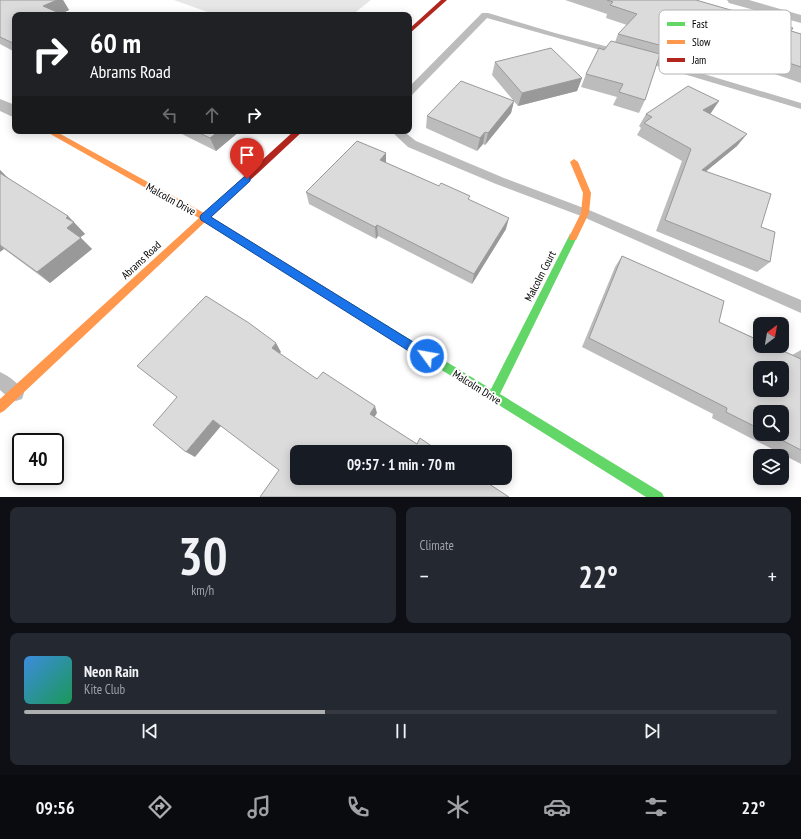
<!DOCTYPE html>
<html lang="en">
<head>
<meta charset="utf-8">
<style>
  body { margin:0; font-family:"PT Sans Narrow",sans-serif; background:#242831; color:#f1f3f6; height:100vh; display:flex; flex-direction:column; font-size:15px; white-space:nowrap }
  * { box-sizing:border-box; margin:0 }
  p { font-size:13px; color:#9ea1a6 }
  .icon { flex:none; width:22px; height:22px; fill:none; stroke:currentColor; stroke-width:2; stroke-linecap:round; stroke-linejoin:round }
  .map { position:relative; height:497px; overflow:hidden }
  .side { display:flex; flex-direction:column; gap:10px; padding:10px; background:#0d0f14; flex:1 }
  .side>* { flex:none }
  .banner { position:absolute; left:12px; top:12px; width:400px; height:122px; border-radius:8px; box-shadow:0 2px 10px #0003; background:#202124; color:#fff; overflow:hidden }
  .needle { width:26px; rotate:31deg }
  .tools { position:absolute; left:753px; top:317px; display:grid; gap:8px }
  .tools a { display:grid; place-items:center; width:36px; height:36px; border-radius:8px; background:#171b24; box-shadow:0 2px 10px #0003; font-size:20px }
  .speed { position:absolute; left:12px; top:433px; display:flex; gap:8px; font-size:20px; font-weight:700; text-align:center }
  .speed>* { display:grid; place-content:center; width:52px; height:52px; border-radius:50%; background:#171b24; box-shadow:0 2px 10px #0003; line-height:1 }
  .speed .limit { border:2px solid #111; border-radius:6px; background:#fff; color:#111 }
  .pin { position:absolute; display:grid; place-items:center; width:34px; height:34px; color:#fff; margin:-41px -17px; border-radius:50% 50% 50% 0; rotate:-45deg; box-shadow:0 0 4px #0007 }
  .pin .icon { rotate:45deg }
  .me { position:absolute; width:44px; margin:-22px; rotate:302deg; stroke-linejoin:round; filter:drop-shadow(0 0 3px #0008) }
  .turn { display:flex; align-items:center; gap:14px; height:84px; padding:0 12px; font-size:18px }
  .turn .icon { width:52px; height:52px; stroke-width:2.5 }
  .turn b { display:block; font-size:28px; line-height:34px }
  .lanes { display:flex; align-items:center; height:38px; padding:0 12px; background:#0003; justify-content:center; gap:20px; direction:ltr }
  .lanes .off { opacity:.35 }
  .big { font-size:30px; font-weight:700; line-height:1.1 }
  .side .card { flex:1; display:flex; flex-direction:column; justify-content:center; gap:6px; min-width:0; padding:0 14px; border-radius:8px; background:#242831 }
  .side .dial { align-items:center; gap:0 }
  .dial b { font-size:52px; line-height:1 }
  .song { display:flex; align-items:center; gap:12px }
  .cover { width:48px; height:48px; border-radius:6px; background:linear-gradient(135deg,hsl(210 70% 55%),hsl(150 70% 35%)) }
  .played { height:4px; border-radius:2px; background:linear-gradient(90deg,#adaeaf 40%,#363941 40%) }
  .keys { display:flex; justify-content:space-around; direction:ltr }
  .heat { display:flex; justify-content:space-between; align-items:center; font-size:22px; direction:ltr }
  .side .tiles { flex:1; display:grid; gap:10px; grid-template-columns:1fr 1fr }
  .card:last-child { grid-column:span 2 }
  .trip { position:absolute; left:290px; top:445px; width:222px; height:40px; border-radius:8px; background:#171b24; box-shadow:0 2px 10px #0003; font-weight:700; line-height:40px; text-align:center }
  .dock { display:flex; height:64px; justify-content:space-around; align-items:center; background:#090b0e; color:#9ea1a6 }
  .dock .icon { width:28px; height:28px }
  .dock .on { color:#adaeaf }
  .dock b { font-size:18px; color:#f1f3f6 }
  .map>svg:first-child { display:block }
  .green { fill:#e7e7e7 }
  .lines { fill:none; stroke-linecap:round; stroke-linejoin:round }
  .lane { fill:#bcbcbc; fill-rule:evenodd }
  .street { fill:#bcbcbc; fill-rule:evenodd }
  .fast { fill:#63d668; fill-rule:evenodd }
  .slow { fill:#ff974d; fill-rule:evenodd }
  .jam { fill:#b3261e; fill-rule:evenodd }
  .wall { fill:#bcbcbc; fill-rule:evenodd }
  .shaded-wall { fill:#999 }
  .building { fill:#dbdbdb; stroke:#999; fill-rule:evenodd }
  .route { fill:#1a73e8; stroke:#114b97 }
  .labels { text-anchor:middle; stroke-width:4; stroke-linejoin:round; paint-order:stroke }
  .street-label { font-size:11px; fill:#000; stroke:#fff }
  .key { fill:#fff; stroke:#b2b2b2; stroke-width:1 }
  .key-label { font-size:11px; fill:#000 }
</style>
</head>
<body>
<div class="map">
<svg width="801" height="497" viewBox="0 0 801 497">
  <rect width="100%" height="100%" fill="#fff"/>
  <path class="green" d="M174,0H371L352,15H216Z"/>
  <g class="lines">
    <path class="lane" d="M482,13H488L555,33L624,51L626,53L621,56L618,55L487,18L412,95L409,96V87Z
      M640,55L801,103V109L637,60L635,58L637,56Z
      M391,131H403L416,141L504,178L589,210L801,300V313L581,216L496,184L408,147Z
      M0,372C9,376 20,384 24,393L22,399L16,401L10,399L0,390Z"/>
    <path class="street" d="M727,0H749L801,15V23L729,3Z
      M0,99L15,105V118L0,111Z"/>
    <path class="fast" d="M573,233L576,234L577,237L500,394L662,493L664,497H646L494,402L489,401L488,399L341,307L339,304L341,301L344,300L347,301L491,389L570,234Z"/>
    <path class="slow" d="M45,131H55L204,213L223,196H229L230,198L229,200L211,217L347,301L349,304L347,307L344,308L341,307L205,222L4,411L0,413V399L199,218Z
      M574,159L578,162L591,193L589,213L576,240H570L569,237L581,213L583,193L570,162Z"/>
    <path class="jam" d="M441,0H447L409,34V29Z
      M294,131H303L229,200H223L222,198L223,196Z"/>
  </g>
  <path class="wall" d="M0,0H63L69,10L61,14L15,15V52L0,44Z
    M565,0H696L801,34V83L733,60L730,63L665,40L663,46L659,54L645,100L639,113L613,105L617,97L581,87L586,74L604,50L615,42L618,34L627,25L606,18L607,14Z
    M495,62L582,78L577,91L518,106L492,75Z
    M514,101L511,113L485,145L483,144L477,151L426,128L427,116Z
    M710,113L737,146L706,171L761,227L770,262L757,272L656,231L682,161L637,135L641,128L639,126L646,114L711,113Z
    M179,131H240L216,151L180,133Z
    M386,153V163L469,200L506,229L472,284L378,236L376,239L309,204L306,192Z
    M0,170L9,179L68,216L85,234L80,237L92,249L50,283L4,249L0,251Z
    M622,256L719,322L792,355L801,350V464L712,418L713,414L582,347L615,267ZM760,412L782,434H760Z"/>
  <path class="shaded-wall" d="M57,0H63L69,10L58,15L43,6Z
    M582,78L577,91L518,106L522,93Z
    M514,101L511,113L485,145L488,133Z
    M719,101L711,113L695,122L703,110Z
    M219,131H240L216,151L210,138Z
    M485,132L483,144L477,151L480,138Z
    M747,134L737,146L693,182L702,170Z
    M386,153V166L380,160Z
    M0,170L12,182L0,174Z
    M68,216L85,234L78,239L67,228L66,218Z
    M509,218L506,229L472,284L474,274Z
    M377,225L378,236L376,239L375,227Z
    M81,238L92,249L50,283L37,272Z
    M0,245L4,249L0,252Z
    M276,343L281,352L277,357L272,348Z
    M375,406L377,413L372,421L370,414Z
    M213,420L221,426L195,457L186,452Z"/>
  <path class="building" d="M0,0H57L43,6L64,15H15V44L0,37Z
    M607,0H696L793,28L791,31L801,34V67L741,47L739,51L669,27L663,46L618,34L637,14L610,5L613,2Z
    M611,41L660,54L645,100L619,92L623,84L586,74L599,48L604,50Z
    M551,48L582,78L522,93L495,62Z
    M461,81L514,101L488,133L485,132L480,138L427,116Z
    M688,86L719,101L703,110L747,134L702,170L771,194L761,227L775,232L770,262L665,220L691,149L644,123L652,117L646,114Z
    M195,131H219L210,138Z
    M357,141L386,153L380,160L439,186L441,183L470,196L468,199L509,218L474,274L377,225L375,227L306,192Z
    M0,173L68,216L66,218L74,222L67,228L81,238L37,272L0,245Z
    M622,256L724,301L719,322L760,341V346H772L801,359V450L770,434H782V412H760V429L726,412L727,408L589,338ZM760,368H782V390H760Z
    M206,296L249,323L276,343L272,348L317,379L323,372L375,406L370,414L417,444L420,438L440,452H297V478H480L509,497H260L279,470L213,420L186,452L153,425L177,397L137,366Z"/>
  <path class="route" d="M247,176L250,177V181L211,217L431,353L433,356L431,360L427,362L423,360L201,220L200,217L201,215L244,177Z"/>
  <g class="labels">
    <g class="street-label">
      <text transform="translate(171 199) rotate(29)" y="4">Malcolm Drive</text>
      <text transform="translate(141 260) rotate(-43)" y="4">Abrams Road</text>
      <text transform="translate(540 276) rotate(-63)" y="4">Malcolm Court</text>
      <text transform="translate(477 387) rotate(32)" y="4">Malcolm Drive</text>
    </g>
  </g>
  <rect x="659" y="10" width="132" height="64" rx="6" class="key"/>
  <rect x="667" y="22" width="18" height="4" fill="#63d668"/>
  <rect x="667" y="40" width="18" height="4" fill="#ff974d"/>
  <rect x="667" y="58" width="18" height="4" fill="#b3261e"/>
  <g class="key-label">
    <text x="692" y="28">Fast</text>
    <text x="692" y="46">Slow</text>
    <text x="692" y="64">Jam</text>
  </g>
</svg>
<div class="tools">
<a><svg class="needle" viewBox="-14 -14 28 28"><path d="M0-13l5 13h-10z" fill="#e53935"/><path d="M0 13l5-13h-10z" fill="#9ea1a6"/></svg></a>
<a><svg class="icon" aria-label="sound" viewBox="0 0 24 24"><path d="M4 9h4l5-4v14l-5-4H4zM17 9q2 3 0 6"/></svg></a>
<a><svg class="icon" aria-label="search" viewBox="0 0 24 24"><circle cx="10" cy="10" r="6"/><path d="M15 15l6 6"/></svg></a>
<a><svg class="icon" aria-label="layers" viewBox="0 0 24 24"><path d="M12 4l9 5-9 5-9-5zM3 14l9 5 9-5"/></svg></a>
</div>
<div class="speed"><div class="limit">40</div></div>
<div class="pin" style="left:247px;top:179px;background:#d93025"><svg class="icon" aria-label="arrive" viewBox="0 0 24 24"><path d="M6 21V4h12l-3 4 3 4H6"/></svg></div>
<svg class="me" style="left:427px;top:356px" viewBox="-20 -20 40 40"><circle r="17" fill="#1a73e8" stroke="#fff" stroke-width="3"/><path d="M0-11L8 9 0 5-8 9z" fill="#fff"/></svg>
<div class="trip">09:57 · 1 min · 70 m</div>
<div class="banner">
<div class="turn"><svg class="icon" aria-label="right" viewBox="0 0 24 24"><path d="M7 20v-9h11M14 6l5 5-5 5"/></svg><div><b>60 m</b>Abrams Road</div></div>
<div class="lanes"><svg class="icon off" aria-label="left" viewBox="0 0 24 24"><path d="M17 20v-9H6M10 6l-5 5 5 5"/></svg><svg class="icon off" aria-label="ahead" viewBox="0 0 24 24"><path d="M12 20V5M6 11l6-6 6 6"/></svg><svg class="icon" aria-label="right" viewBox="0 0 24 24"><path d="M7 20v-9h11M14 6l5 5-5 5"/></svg></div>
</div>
</div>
<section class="side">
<div class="tiles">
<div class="card dial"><b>30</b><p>km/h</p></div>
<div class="card"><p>Climate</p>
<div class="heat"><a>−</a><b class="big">22°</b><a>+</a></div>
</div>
<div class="card">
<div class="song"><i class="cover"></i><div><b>Neon Rain</b><p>Kite Club</p></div></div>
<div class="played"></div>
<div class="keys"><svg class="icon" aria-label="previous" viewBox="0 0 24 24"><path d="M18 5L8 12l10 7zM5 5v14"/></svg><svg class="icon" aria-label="pause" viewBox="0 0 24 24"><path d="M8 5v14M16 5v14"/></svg><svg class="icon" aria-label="next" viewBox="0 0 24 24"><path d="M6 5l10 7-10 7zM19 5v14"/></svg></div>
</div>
</div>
</section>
<nav class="dock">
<b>09:56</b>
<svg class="icon on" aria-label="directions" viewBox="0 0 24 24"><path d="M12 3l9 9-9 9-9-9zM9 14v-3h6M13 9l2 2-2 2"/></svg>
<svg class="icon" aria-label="music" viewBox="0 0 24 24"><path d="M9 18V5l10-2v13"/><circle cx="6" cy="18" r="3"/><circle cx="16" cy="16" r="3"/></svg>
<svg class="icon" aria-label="phone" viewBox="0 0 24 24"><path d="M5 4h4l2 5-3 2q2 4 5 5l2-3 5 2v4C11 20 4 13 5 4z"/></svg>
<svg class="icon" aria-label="climate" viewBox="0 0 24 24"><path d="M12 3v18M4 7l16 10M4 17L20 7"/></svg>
<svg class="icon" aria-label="car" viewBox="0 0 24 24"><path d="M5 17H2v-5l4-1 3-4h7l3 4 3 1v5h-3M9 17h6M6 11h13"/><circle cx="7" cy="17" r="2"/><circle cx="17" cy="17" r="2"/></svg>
<svg class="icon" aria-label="filters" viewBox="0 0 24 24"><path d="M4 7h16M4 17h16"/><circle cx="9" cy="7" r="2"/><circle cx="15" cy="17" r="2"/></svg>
<b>22°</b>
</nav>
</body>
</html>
